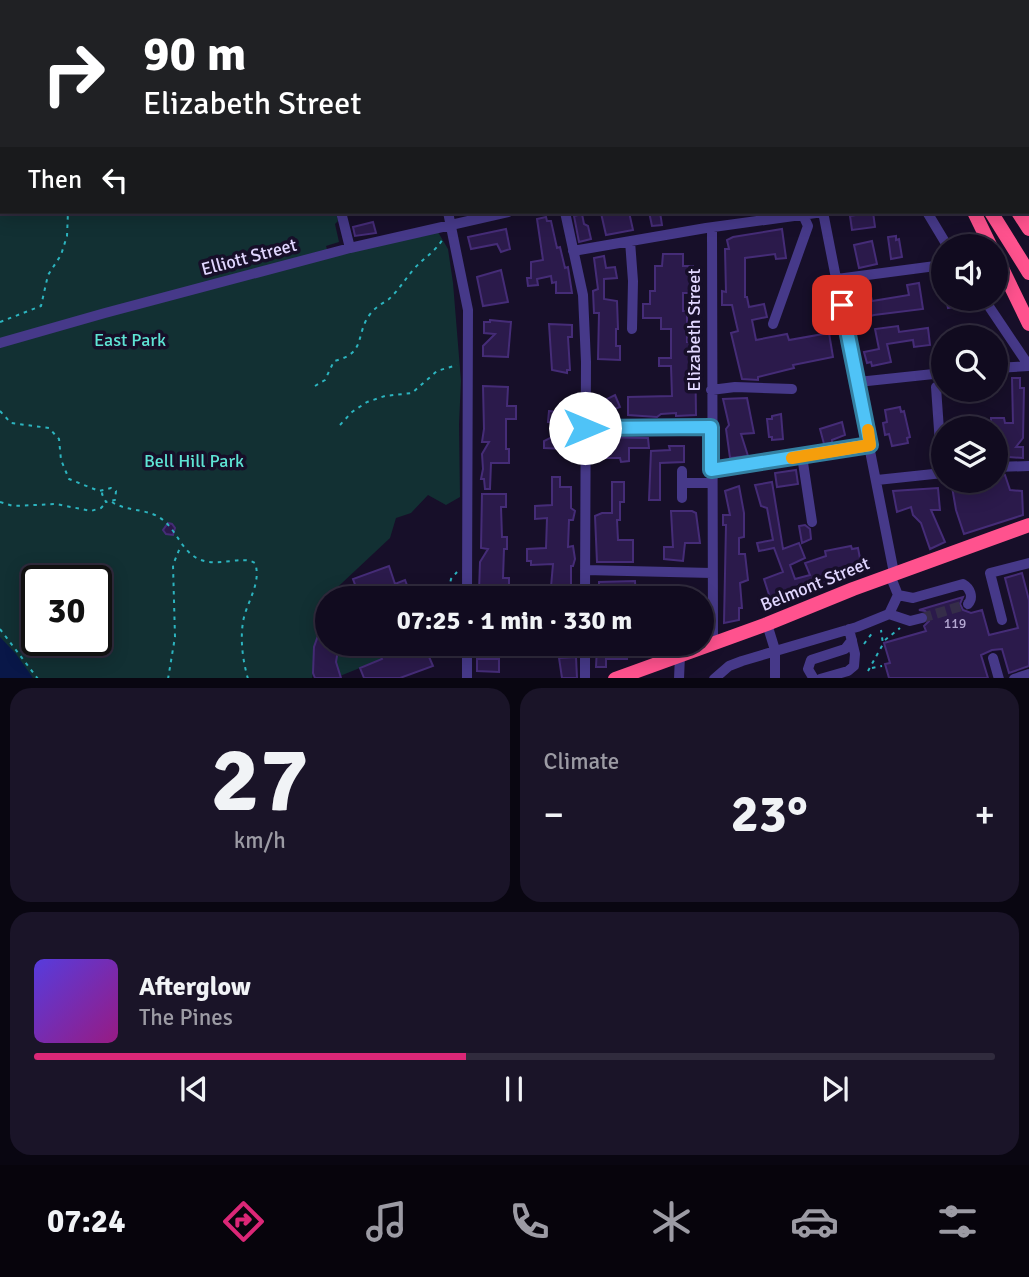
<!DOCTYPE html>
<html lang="en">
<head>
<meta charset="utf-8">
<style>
  body { margin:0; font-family:Signika,sans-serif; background:#1a1428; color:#f1f3f6; height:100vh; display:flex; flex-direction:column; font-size:26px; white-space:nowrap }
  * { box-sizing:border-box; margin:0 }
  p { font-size:23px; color:#9c9ba4 }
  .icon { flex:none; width:38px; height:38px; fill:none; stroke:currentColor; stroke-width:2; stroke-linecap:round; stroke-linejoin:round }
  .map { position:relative; height:678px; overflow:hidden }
  .drawer { display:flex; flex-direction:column; gap:10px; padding:10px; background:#090611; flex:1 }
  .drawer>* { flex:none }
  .top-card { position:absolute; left:0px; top:0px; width:1029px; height:214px; box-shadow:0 4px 18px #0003,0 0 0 2px #302b3d; background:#202124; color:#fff; overflow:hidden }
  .tools { position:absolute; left:931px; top:234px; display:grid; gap:14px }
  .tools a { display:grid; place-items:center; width:77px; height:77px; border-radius:50%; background:#110b1f; box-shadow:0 4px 18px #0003,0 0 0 2px #302b3d; font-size:35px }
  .speed { position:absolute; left:21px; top:565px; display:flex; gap:14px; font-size:35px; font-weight:700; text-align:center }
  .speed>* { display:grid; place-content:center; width:91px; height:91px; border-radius:50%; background:#110b1f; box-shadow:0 4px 18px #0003,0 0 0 2px #302b3d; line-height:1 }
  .speed .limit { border:4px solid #111; border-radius:10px; background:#fff; color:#111 }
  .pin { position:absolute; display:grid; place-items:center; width:60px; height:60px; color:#fff; margin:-30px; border-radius:14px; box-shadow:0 4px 10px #0006 }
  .me { position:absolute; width:77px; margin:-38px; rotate:90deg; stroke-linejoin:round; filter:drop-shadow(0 0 5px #0008) }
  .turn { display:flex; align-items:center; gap:24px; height:147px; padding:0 28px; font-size:32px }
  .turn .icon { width:91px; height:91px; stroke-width:2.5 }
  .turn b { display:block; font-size:49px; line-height:60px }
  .then { display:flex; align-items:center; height:66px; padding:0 28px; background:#0003; gap:14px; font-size:26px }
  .big { font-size:52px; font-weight:700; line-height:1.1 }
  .drawer .tile { flex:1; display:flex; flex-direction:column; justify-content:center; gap:10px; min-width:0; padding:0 24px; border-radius:21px; background:#1a1428 }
  .drawer .dial { align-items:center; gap:0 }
  .dial b { font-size:91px; line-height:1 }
  .song { display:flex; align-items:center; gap:21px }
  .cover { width:84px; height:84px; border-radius:10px; background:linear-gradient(135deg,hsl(250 70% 55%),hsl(310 70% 35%)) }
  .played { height:7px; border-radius:4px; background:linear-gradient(90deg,#db2777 45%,#302b3d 45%) }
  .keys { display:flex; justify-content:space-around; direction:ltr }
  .heat { display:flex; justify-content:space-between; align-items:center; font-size:38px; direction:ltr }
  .drawer .tiles { flex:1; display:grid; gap:10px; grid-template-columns:1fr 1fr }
  .tile:last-child { grid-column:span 2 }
  .trip { position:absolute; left:315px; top:586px; width:399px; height:70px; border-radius:35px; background:#110b1f; box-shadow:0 4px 18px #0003,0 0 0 2px #302b3d; font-weight:700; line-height:70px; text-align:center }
  .dock { display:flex; height:112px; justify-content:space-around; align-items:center; background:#07040c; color:#9c9ba4 }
  .dock .icon { width:49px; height:49px }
  .dock .on { color:#db2777 }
  .dock b { font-size:32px; color:#f1f3f6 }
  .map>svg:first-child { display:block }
  .green { fill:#123033; fill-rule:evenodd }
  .water { fill:#091748 }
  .building { fill:#2b1a4b; stroke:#452c77; stroke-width:2 }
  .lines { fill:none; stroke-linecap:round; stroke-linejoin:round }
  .minor-tunnel { stroke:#352d49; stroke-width:10; stroke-dasharray:10 5; stroke-linecap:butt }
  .path { stroke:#2cb4bf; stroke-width:2; stroke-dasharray:3.5 5; stroke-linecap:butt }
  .minor { stroke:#463989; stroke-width:10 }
  .highway { stroke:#ff528e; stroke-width:14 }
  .route-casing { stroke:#337fa1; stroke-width:18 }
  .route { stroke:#4fc3f7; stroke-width:12 }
  .slow { stroke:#f59e0b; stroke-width:12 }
  .labels { text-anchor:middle; stroke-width:7; stroke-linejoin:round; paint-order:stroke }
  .number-label { font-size:14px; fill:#b4a8d2 }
  .street-label { font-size:18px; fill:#e1d7ff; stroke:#170f29 }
  .park-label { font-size:18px; fill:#5ee4d4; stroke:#170f29 }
</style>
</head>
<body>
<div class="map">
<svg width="1029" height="679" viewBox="0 0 1029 679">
  <rect width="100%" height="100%" fill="#170f29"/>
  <path class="green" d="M0,0H227L2,2V212H336L338,221L335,224L339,242L326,246L328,252L438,232L448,249L453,283L461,381L459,424L460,497L446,505L428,495L411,513L396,518L390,538L326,598L312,678H0ZM37,581H96V640H37Z
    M339,644H376L382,659L340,676L336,662Z
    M526,644H564V656H526Z"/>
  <path class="water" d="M0,637L16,654L33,678H0Z"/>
  <path class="building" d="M606,212H629L633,230L606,235L601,213Z
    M649,212H660L662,225L652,226Z
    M873,212L875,227L852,230L850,216Z
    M582,214L584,224L588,226L591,239L579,242L574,216Z
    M546,217L547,221H551L557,248L560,247L565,268L568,267L572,293H556V282L552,283L551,276L537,279L538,285L528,286L527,278H531V262L543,260L537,219Z
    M373,222L376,233L355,236L353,227Z
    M506,229L510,249L501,252L497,244L471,249L468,237Z
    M782,229L786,258L776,259L775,254L745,258V297H747L749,307L764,304L767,317L752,320L756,340L787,334L789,340L829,333L833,357L793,365L794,368L758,377V380L742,379L731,333L738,331L732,305H722V291L726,292L725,249H729L727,240L733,237Z
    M896,236V240L899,239L902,257L891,259L888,237Z
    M872,241L877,264L859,268L854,245Z
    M663,254H683V266H693V293H683V311H687V342H695L696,415L676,416V413L661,414L657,417L628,415V397L672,396L671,366H659V358H671V329H661V318H643V304H650V291H655V266H662Z
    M604,256L606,268L615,267L617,278L604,279V299L617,301L618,329H616V346H620V360L598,359L599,313H594L593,291L598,289L594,258Z
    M501,270L508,302L483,306L477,277Z
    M919,283L923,309L874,315L861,319L856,295L870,292L872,301L909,295L907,285Z
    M946,299H972V303L948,308Z
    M490,320L511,322L508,357L483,356V346L495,334L484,333V322H490Z
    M549,324L572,325V337H568L570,370H567V373L552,370Z
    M898,326L899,332L928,328L930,345L914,347L913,340L887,344L891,362L872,366L871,362L867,363L864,352L879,349L875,329Z
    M1012,378H1020V388H1024L1023,438L1016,447H1023V458L996,456V449H999V429H991V418H1004L1005,423H1013Z
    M483,386L508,387L507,406H516V419H506V449H509V463H491L490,489H485L484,479H481L483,469L482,454L489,442H482L484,429Z
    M615,395L620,407L608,412L603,401Z
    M747,398L754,433L741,434L748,456L730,458L726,429L729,425L723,399Z
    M900,407L901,412L904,411L910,437L907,438L908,443L892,446L889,434L885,435L883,423L887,422L885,410Z
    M549,411L567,413V423L548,422Z
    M781,414L783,439L772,440V437H769L767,419H772V416Z
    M842,422L845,435L832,440V443L824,444L820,429Z
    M552,437L565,438L566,449L544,448V441Z
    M595,437L648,438L649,448H629V461L621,462L620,458H599V445H595Z
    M669,446H684V462L660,463V500H649L651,451L670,450Z
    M796,470L798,484L777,487L775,473Z
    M1005,475L1010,490L1022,491L1023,515L964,534L956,510L951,481H996V477Z
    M552,477H560V487H571V508L575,511L573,520H569L568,547L573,546L575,559L573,566H571V598H550L553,564L531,565V561H527V549L546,548L547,518L535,519V506L552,505Z
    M612,482H624V502H620V520H617L618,540H633V562H597L595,516L602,513H612Z
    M772,482L783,549L799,543L805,558L790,565L795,579L810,575L805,563L826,556L825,551L851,546L852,549L858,548L862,569L825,577L826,582L820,587L815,585L814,581L798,585L800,591L779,598L782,604L773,607L764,579L783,572L774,548L759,551L757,543L773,540L767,508L761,506L755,485Z
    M739,486L744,513V537L739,538V554H745L748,580L740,583L742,608H739V620L724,623L726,525H723V515H730L725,491Z
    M938,488L940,510H931L945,542L930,549L921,523L913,515L911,507L897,512L893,491Z
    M482,494H506V507H501L502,537H507V549H504L503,578H509V591H479L480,562L488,549L481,548Z
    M671,511H692L696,513L700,543H685L683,561L664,559V547H673Z
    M168,523L172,524L175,528L173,535L166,534L163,530Z
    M805,525L810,529L811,539L802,543L799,526Z
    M389,566L395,584L405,580L412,598H360L353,579Z
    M1022,573L1029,600V666L1009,673L1002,649L992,650L981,655L988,678H889L885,664L890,663L884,643L926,631L924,626L929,621V615L925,611L919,610L963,597L960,604L963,610L971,613L982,610L989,635L1018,628L1005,578Z
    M635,581L636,598H599V582Z
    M326,613L327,644H339L336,662L341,678H315L313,673L314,647Z
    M376,644H421L424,653L427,652L433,666L400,678H364L360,668L382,659Z
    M597,647H627V659H606V667H596Z
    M576,657L577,678H562L559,658Z
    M477,659H499V672L477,671Z"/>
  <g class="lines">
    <path class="minor-tunnel" d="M922,618L968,604"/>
    <path class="path" d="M73,0V2
      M988,0L990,2
      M0,1L14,0
      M100,2L102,0
      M130,2L131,0
      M132,2L134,0
      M140,2L141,0
      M146,2L148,0
      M151,2V0
      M160,2L161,0
      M1027,72L1029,70
      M1027,85L1029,86
      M0,322L41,306L48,275L61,255L67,236L68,212
      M315,386L325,380L334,361C368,353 354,334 371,313C376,307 383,303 389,299C399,290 405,279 414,269C424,257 435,253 444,237
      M0,411L11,423L49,428L59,439L61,460L69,479L99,491L111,488L116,491L115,500L106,502L102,494L103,490
      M340,425L352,412L367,402L385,396L412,393L437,371L457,365
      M0,502L13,506L56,504L91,511L101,508L106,503
      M112,502C127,512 149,508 163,520C178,532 182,553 201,560C219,567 243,555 255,563C262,583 246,603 243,622C240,641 243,661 248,679
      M447,598L451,579L457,572
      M0,629L38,679
      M885,640L900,628
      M864,644L873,632
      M872,668L882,666
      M868,671L883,644L881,630
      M168,679L175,637L173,565L181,545"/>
    <path class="minor" d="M402,0V2
      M518,0L519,2
      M611,0L612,2
      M722,0V2
      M287,2L292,0
      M0,15H2
      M1027,34L1029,35
      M341,212L350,248
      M448,212L468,310L467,598
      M565,212L583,295L586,362L585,598
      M823,212L894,573
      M927,212L948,247
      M712,228L713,643
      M630,241L633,281L632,329
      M573,251L706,228L823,212
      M837,279L943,265
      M984,299L1029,366
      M773,324L808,226L803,215
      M0,343L105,313L350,248L508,212
      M996,368L1029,366
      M858,382L943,373
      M936,387L942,473
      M711,390L735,387L792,389
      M585,428L711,427
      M802,456L812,522
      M996,467L1029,466
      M711,470L871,445
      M682,471V498
      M877,480L943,473
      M682,483H711
      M585,570L712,573
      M898,595L913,598L963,584C970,588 974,597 968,604
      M889,614L910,621L922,618
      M1002,620L990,573L1029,563
      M767,624L775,650V679
      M993,658L999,679
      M467,679V644
      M585,679V644
      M679,679L680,655
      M714,679L729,666L742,661L857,627L889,614L898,595L890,575
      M814,679L808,669L811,660L845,649L852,640
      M820,679L848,671L854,666L855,654L849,629
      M1014,679L1029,674"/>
    <path class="highway" d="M889,0L890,2
      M915,0V2
      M1027,207L1029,209
      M974,212L991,247
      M991,212L1029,273
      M1018,212L1029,229
      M996,256L1029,324
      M615,679L767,624L853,589L1029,525"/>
  </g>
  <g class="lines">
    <g class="route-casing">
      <path id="route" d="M585,428L711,427V470L870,445L842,305"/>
    </g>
    <use href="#route" class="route"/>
    <path class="slow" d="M792,458L870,445L868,430"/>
  </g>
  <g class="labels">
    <g class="number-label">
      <text x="955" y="628">119</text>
    </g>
    <g class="street-label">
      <text transform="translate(249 257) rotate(-15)" y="6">Elliott Street</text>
      <text transform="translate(694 330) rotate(-90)" y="6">Elizabeth Street</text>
      <text transform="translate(815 584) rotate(-22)" y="6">Belmont Street</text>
    </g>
    <g class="park-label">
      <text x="130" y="346">East Park</text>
      <text x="194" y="467">Bell Hill Park</text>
    </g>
  </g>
</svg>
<div class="tools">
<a><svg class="icon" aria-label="sound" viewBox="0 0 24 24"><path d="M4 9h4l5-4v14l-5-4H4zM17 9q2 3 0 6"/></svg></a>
<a><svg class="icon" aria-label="search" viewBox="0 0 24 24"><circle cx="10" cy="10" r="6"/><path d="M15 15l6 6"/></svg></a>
<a><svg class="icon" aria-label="layers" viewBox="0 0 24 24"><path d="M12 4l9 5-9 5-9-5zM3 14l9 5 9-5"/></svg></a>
</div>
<div class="speed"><div class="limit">30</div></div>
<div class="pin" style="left:842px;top:305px;background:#d93025"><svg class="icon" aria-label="arrive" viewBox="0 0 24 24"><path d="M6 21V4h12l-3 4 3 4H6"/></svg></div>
<svg class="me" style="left:585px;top:428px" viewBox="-20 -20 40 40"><circle r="19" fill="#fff"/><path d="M0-13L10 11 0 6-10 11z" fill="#4fc3f7"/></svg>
<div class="trip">07:25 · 1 min · 330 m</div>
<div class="top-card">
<div class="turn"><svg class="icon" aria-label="right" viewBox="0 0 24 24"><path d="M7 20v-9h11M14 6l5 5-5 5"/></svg><div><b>90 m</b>Elizabeth Street</div></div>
<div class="then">Then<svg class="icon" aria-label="left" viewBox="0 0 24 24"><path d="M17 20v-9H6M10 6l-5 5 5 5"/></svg></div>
</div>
</div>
<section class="drawer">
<div class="tiles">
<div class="tile dial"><b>27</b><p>km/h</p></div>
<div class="tile"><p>Climate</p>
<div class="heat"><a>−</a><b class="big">23°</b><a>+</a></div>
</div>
<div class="tile">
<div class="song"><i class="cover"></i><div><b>Afterglow</b><p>The Pines</p></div></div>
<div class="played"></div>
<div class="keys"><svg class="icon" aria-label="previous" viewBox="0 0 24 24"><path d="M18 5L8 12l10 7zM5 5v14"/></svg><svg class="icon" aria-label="pause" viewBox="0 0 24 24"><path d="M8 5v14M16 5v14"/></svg><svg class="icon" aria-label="next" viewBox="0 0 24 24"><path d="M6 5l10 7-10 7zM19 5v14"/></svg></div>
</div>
</div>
</section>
<nav class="dock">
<b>07:24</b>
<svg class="icon on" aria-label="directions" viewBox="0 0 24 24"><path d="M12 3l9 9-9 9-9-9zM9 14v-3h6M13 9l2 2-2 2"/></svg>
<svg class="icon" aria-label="music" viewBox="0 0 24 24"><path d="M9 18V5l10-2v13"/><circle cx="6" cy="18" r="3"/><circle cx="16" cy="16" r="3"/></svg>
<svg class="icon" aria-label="phone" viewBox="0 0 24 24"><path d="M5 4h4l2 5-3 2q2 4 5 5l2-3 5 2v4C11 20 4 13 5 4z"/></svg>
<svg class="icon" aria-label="climate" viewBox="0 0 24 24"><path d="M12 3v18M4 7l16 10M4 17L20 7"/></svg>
<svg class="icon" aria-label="car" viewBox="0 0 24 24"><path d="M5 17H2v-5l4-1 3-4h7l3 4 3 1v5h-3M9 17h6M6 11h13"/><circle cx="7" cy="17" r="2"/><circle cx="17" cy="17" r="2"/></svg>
<svg class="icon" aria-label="filters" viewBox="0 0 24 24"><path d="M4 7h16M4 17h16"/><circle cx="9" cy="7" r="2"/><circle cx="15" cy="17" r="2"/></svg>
</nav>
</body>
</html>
